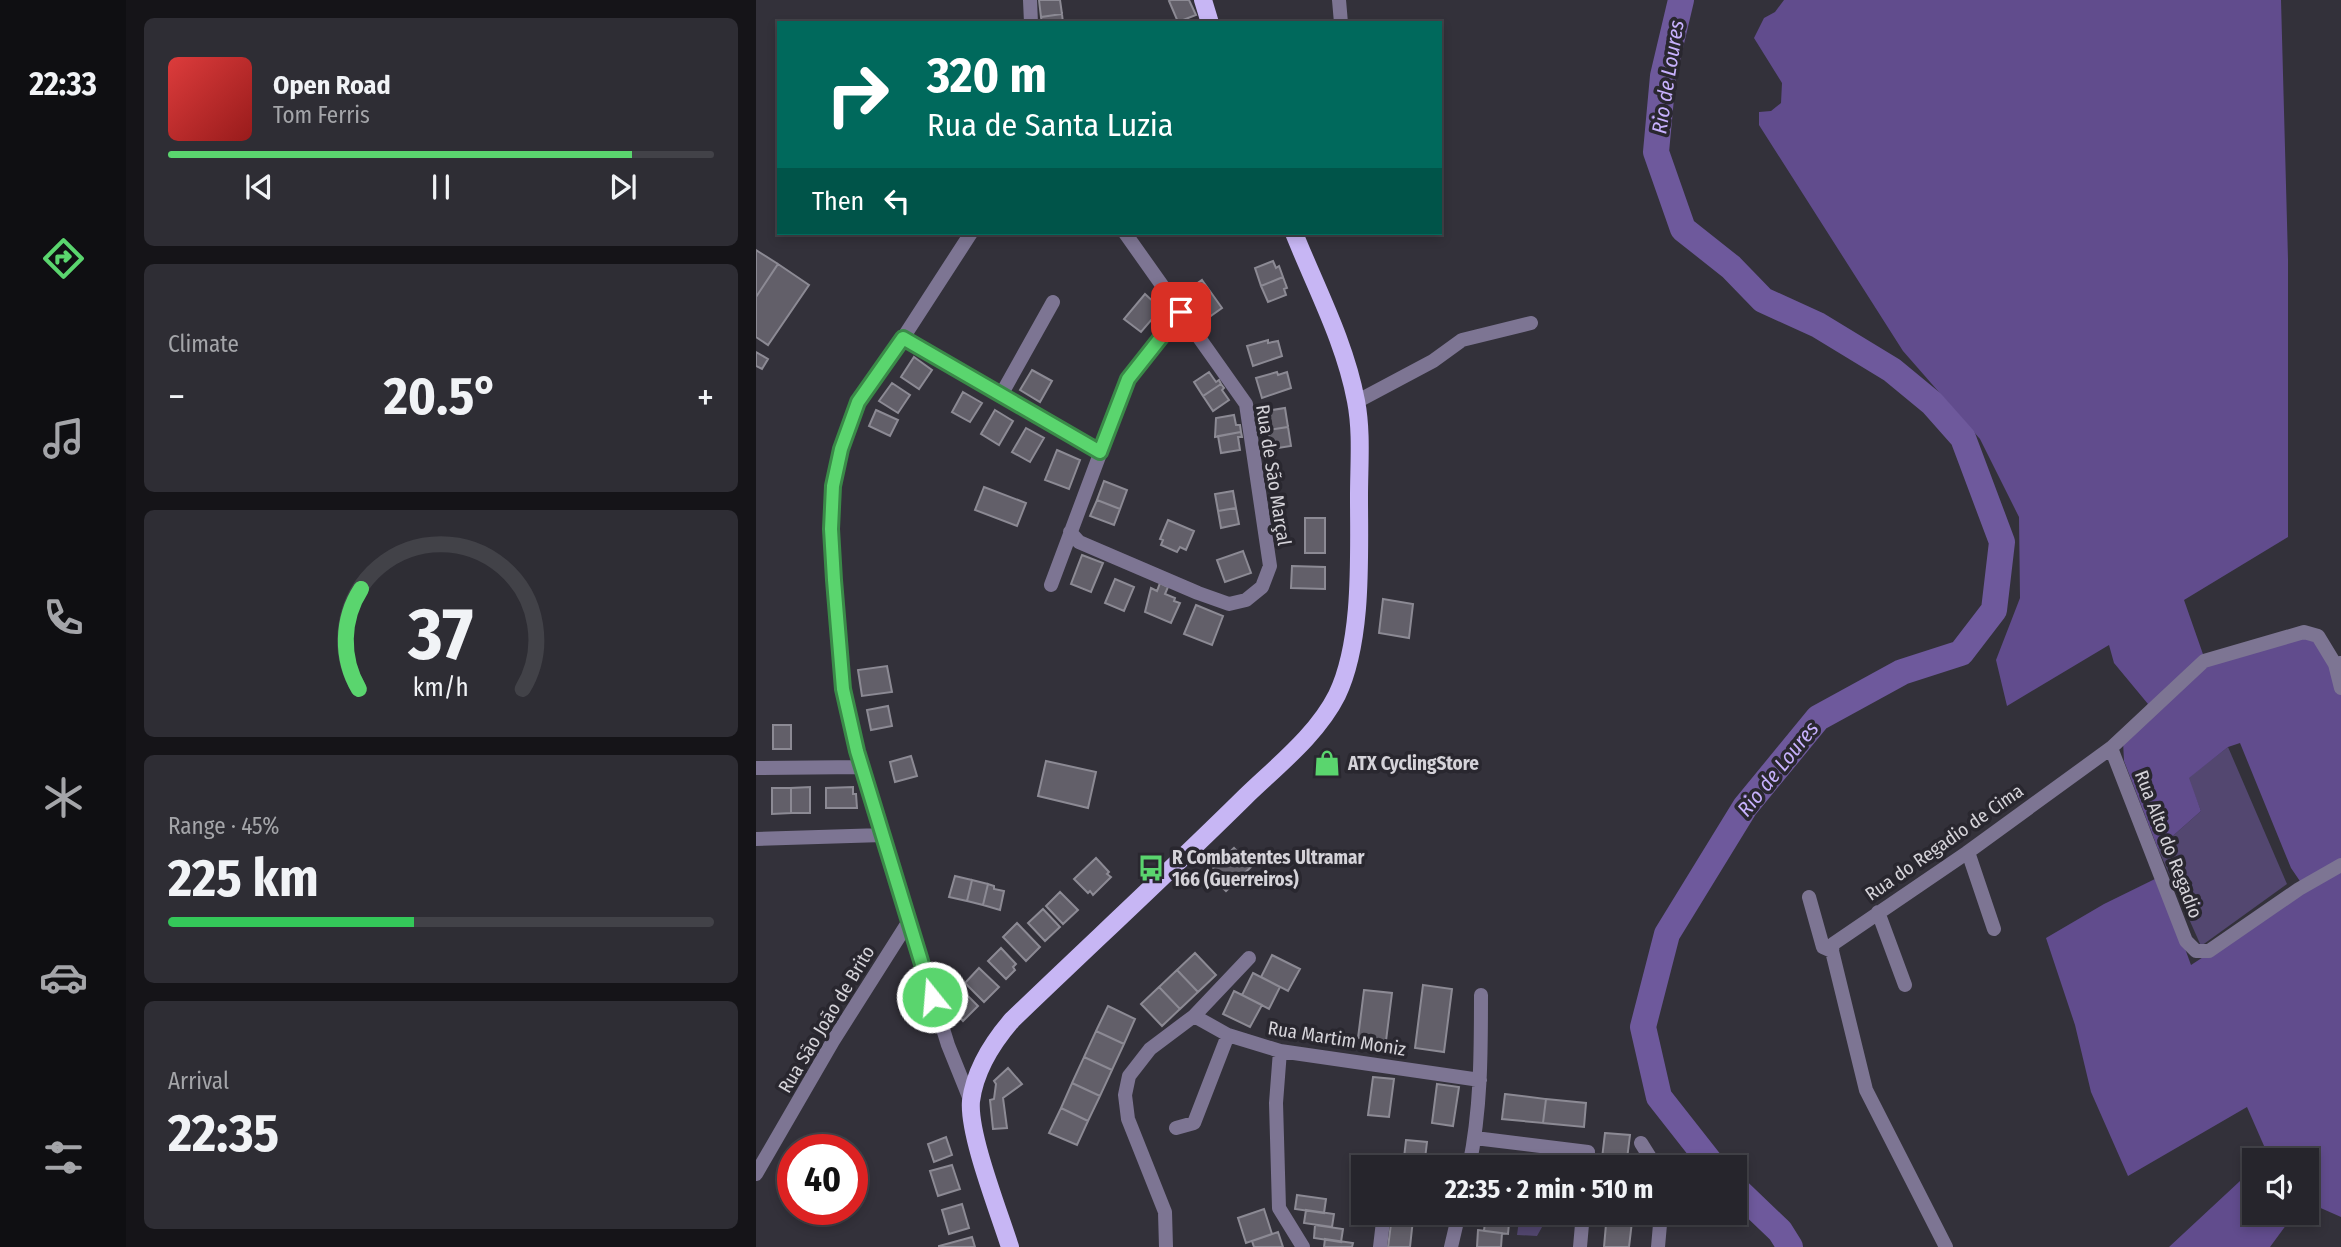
<!DOCTYPE html>
<html lang="en">
<head>
<meta charset="utf-8">
<style>
  body { margin:0; font-family:"Fira Sans Condensed",sans-serif; background:#2e2d34; color:#f1f3f6; height:100vh; display:flex; flex-direction:column; font-size:26px; white-space:nowrap }
  * { box-sizing:border-box; margin:0 }
  p { font-size:23px; color:#a4a5a9 }
  .icon { flex:none; width:38px; height:38px; fill:none; stroke:currentColor; stroke-width:2; stroke-linecap:round; stroke-linejoin:round }
  .map { position:relative; flex:1; overflow:hidden }
  .side { display:flex; flex-direction:column; gap:18px; padding:18px; background:#151418; width:630px }
  .side>* { flex:none }
  .hud { position:absolute; left:21px; top:21px; width:665px; height:214px; border-radius:0px; box-shadow:0 4px 10px #0003,0 0 0 2px #424248; background:#00695c; color:#fff; overflow:hidden }
  .fabs { position:absolute; left:1486px; top:1148px; display:grid; gap:14px }
  .fabs a { display:grid; place-items:center; width:77px; height:77px; border-radius:0px; background:#26252c; box-shadow:0 4px 10px #0003,0 0 0 2px #424248; font-size:35px }
  .speed { position:absolute; left:21px; top:1134px; display:flex; gap:14px; font-size:35px; font-weight:700; text-align:center }
  .speed>* { display:grid; place-content:center; width:91px; height:91px; border-radius:50%; background:#26252c; box-shadow:0 4px 10px #0003,0 0 0 2px #424248; line-height:1 }
  .speed .limit { border:10px solid #d22; background:#fff; color:#111 }
  .pin { position:absolute; display:grid; place-items:center; width:60px; height:60px; color:#fff; margin:-30px; border-radius:14px; box-shadow:0 4px 10px #0006 }
  .me { position:absolute; width:77px; margin:-38px; rotate:343deg; stroke-linejoin:round; filter:drop-shadow(0 0 5px #0008) }
  .turn { display:flex; align-items:center; gap:24px; height:147px; padding:0 35px; font-size:32px }
  .turn .icon { width:91px; height:91px; stroke-width:2.5 }
  .turn b { display:block; font-size:49px; line-height:60px }
  .then { display:flex; align-items:center; height:66px; padding:0 35px; background:#0003; gap:14px; font-size:26px }
  .big { font-size:52px; font-weight:700; line-height:1.1 }
  .side .widget { flex:1; display:flex; flex-direction:column; justify-content:center; gap:10px; min-width:0; padding:0 24px; border-radius:10px; background:#2e2d34 }
  .side .dial { align-items:center; gap:0 }
  .dial svg { height:182px; overflow:visible; fill:none; stroke:#424248; stroke-width:7; stroke-linecap:round; text-anchor:middle }
  .dial text { fill:#f1f3f6; stroke:none }
  .song { display:flex; align-items:center; gap:21px }
  .cover { width:84px; height:84px; border-radius:10px; background:linear-gradient(135deg,hsl(0 70% 55%),hsl(0 70% 35%)) }
  .played { height:7px; border-radius:4px; background:linear-gradient(90deg,#5ad56e 85%,#424248 85%) }
  .keys { display:flex; justify-content:space-around; direction:ltr }
  .heat { display:flex; justify-content:space-between; align-items:center; font-size:38px; direction:ltr }
  .charge { height:10px; border-radius:5px; background:linear-gradient(90deg,#34c759 45%,#424248 0) }
  .trip { position:absolute; left:595px; top:1155px; width:396px; height:70px; border-radius:0px; background:#26252c; box-shadow:0 4px 10px #0003,0 0 0 2px #424248; font-weight:700; line-height:70px; text-align:center }
  main { display:flex; flex:1; min-height:0 }
  .tab-bar { display:flex; flex-direction:column; width:126px; justify-content:space-around; align-items:center; background:#0f0f12; color:#a4a5a9 }
  .tab-bar .icon { width:49px; height:49px }
  .tab-bar .selected { color:#5ad56e }
  .tab-bar b { font-size:32px; color:#f1f3f6 }
  .map>svg:first-child { display:block }
  .green { fill:#534770 }
  .forest { fill:#614c8d }
  .lines { fill:none; stroke-linecap:round; stroke-linejoin:round }
  .river { stroke:#6e599c; stroke-width:26 }
  .building { fill:#625f69; stroke:#8c8a94; stroke-width:2 }
  .minor { stroke:#7d7593; stroke-width:14 }
  .major { stroke:#c7b6f4; stroke-width:18 }
  .route-casing { stroke:#3a8a48; stroke-width:18 }
  .route { stroke:#5ad56e; stroke-width:12 }
  .labels { text-anchor:middle; stroke-width:7; stroke-linejoin:round; paint-order:stroke }
  .street-label { font-size:19px; fill:#d5d3d9; stroke:#29272f }
  .poi-label { font-size:19px; font-weight:bold; fill:#d5d3d9; stroke:#29272f; text-anchor:start }
  .water-label { font-size:21px; font-style:italic; fill:#c7b1fd; stroke:#29272f }
</style>
</head>
<body>
<main>
<nav class="tab-bar">
<b>22:33</b>
<svg class="icon selected" aria-label="directions" viewBox="0 0 24 24"><path d="M12 3l9 9-9 9-9-9zM9 14v-3h6M13 9l2 2-2 2"/></svg>
<svg class="icon" aria-label="music" viewBox="0 0 24 24"><path d="M9 18V5l10-2v13"/><circle cx="6" cy="18" r="3"/><circle cx="16" cy="16" r="3"/></svg>
<svg class="icon" aria-label="phone" viewBox="0 0 24 24"><path d="M5 4h4l2 5-3 2q2 4 5 5l2-3 5 2v4C11 20 4 13 5 4z"/></svg>
<svg class="icon" aria-label="climate" viewBox="0 0 24 24"><path d="M12 3v18M4 7l16 10M4 17L20 7"/></svg>
<svg class="icon" aria-label="car" viewBox="0 0 24 24"><path d="M5 17H2v-5l4-1 3-4h7l3 4 3 1v5h-3M9 17h6M6 11h13"/><circle cx="7" cy="17" r="2"/><circle cx="17" cy="17" r="2"/></svg>
<svg class="icon" aria-label="filters" viewBox="0 0 24 24"><path d="M4 7h16M4 17h16"/><circle cx="9" cy="7" r="2"/><circle cx="15" cy="17" r="2"/></svg>
</nav>
<section class="side">
<div class="widget">
<div class="song"><i class="cover"></i><div><b>Open Road</b><p>Tom Ferris</p></div></div>
<div class="played"></div>
<div class="keys"><svg class="icon" aria-label="previous" viewBox="0 0 24 24"><path d="M18 5L8 12l10 7zM5 5v14"/></svg><svg class="icon" aria-label="pause" viewBox="0 0 24 24"><path d="M8 5v14M16 5v14"/></svg><svg class="icon" aria-label="next" viewBox="0 0 24 24"><path d="M6 5l10 7-10 7zM19 5v14"/></svg></div>
</div>
<div class="widget"><p>Climate</p>
<div class="heat"><a>−</a><b class="big">20.5°</b><a>+</a></div>
</div>
<div class="widget dial"><svg viewBox="0 0 100 80">
<path d="M14 69A42 42 0 1 1 86 69"/>
<path d="M14 69A42 42 0 0 1 15 25" stroke="#5ad56e"/>
<text x="50" y="56" font-size="32" font-weight="700">37</text>
<text x="50" y="72" font-size="11">km/h</text>
</svg></div>
<div class="widget"><p>Range · 45%</p><b class="big">225 km</b><div class="charge"></div></div>
<div class="widget"><p>Arrival</p><b class="big">22:35</b></div>
</section>
<div class="map">
<svg width="1585" height="1247" viewBox="0 0 1585 1247">
  <rect width="100%" height="100%" fill="#33313a"/>
  <path class="green" d="M1472,747L1531,884L1445,946L1402,849L1445,811L1432,778Z
    M764,1213H794L781,1236L761,1235Z"/>
  <path class="forest" d="M1028,0H1525L1532,259V537L1428,600L1448,657L1548,634L1565,647L1585,693V1217L1551,1202L1550,1160H1507L1512,1155L1491,1107L1372,1176L1335,1092L1319,1025L1290,938L1348,904L1403,877L1435,965L1550,890L1535,868L1484,743L1472,747L1433,778L1445,811L1402,849L1368,761L1367,741L1392,704L1358,663L1353,645L1251,706L1240,660L1264,598L1263,517L1224,439L1147,351L1003,125V112L1015,111L1025,103L1026,83L998,38L1008,18L1019,12Z
    M1498,1168V1213H1539L1514,1247H1413Z"/>
  <g class="lines">
    <path class="river" d="M925,0L907,76L900,152L927,229L975,267L1007,300L1062,325L1136,370L1176,403L1207,438L1246,542L1238,610L1205,653L1146,672L1062,718L989,807L911,934L887,1027L903,1097L958,1167
      M978,1187L1024,1231L1034,1247"/>
  </g>
  <path class="building" d="M283,0H304L306,14L285,17Z
    M415,0H433L440,15L422,22L413,1Z
    M306,14L307,23H286L285,17Z
    M0,250L22,264L0,297Z
    M517,261L520,268L523,266L527,277L505,286L499,268Z
    M22,264L53,285L12,345L0,337V297Z
    M527,277L531,288L528,289L530,295L512,302L505,286Z
    M446,280L466,308L449,320L429,292Z
    M389,294L400,304L398,306L403,311L385,332L368,319Z
    M512,340V343L522,341L526,356L497,366L491,346Z
    M0,352L12,359L6,369L0,366Z
    M158,357L176,370L163,389L145,377Z
    M276,370L296,381L284,402L264,390Z
    M453,372L460,382L463,380L465,384L447,396L438,382Z
    M521,372L522,375L531,372L535,388L506,398L500,378Z
    M136,383L154,395L142,413L123,401Z
    M465,384L468,388L466,390L473,400L457,411L447,396Z
    M207,392L226,403L214,422L196,412Z
    M529,408L532,427L512,430L510,411Z
    M120,410L142,420L134,436L113,426Z
    M239,410L257,421L243,445L225,434Z
    M478,415L480,425H484L485,432L459,437L460,418Z
    M532,427L535,446L515,449L512,430Z
    M270,428L288,438L274,462L256,452Z
    M485,432L486,437H482L484,450L465,453L462,436Z
    M301,450L324,460L313,489L289,480Z
    M348,481L371,490L364,509L341,500Z
    M228,487L270,503L261,526L219,510Z
    M477,491L480,508L462,511L459,494Z
    M341,500L364,509L358,525L334,516Z
    M480,508L483,524L465,528L462,511Z
    M549,518H569V553H549Z
    M412,520L438,531L430,550L424,547L421,552L405,545L407,540L404,539Z
    M487,551L495,573L469,582L461,560Z
    M326,555L347,563L335,592L315,584Z
    M536,566L569,567V589L535,588Z
    M359,579L378,587L368,611L349,603Z
    M404,583L412,587L409,594L419,598L418,601L424,603L415,623L389,612L395,588L401,591Z
    M627,599L657,604L653,638L623,633Z
    M440,605L467,616L456,645L428,634Z
    M131,666L136,692L106,696L102,670Z
    M132,706L136,726L115,730L111,710Z
    M17,725H35V749H17Z
    M155,756L161,776L139,782L134,762Z
    M290,761L340,772L332,808L282,796Z
    M54,787V813H35V788Z
    M97,787V794H100L101,808H70V788Z
    M16,788H35V813L16,814Z
    M478,848L496,866L470,891L452,873Z
    M340,858L353,872L351,874L355,877L337,895L334,891L332,893L318,879Z
    M199,876L216,880L211,901L193,897Z
    M216,880L232,884L227,905L211,901Z
    M232,884L238,886V889L248,891L244,910L227,905Z
    M304,892L322,910L307,924L290,906Z
    M287,909L304,927L289,941L272,923Z
    M261,923L284,947L270,961L247,937Z
    M245,948L260,964L257,967L259,970L250,979L232,961Z
    M439,953L460,975L442,992L421,970Z
    M516,955L544,969L532,991L505,977Z
    M223,968L243,987L228,1002L209,983Z
    M421,970L442,992L424,1009L403,987Z
    M497,973L524,987L513,1009L486,995Z
    M667,985L696,989L688,1052L659,1048Z
    M202,986L222,1006L207,1021L187,1001Z
    M403,987L424,1009L406,1026L385,1004Z
    M608,990L636,993L630,1041L602,1038Z
    M478,991L506,1005L494,1027L467,1014Z
    M352,1006L379,1019L368,1044L340,1031Z
    M340,1031L368,1044L356,1070L328,1057Z
    M328,1057L356,1070L344,1096L316,1083Z
    M252,1068L266,1084L247,1098L251,1128L237,1129L234,1100L238,1099L240,1084L238,1081Z
    M617,1077L638,1079L633,1117L612,1115Z
    M316,1083L344,1096L332,1121L305,1108Z
    M681,1084L703,1087L697,1126L676,1123Z
    M749,1094L790,1099L787,1123L746,1119Z
    M790,1099L830,1103L828,1127L787,1123Z
    M305,1108L332,1121L321,1145L293,1133Z
    M849,1133L874,1135L870,1167H845Z
    M190,1137L196,1155L178,1162L172,1144Z
    M650,1140L671,1142L668,1167H647Z
    M196,1165L204,1189L182,1196L174,1171Z
    M541,1195L570,1199L568,1213L539,1209Z
    M206,1204L213,1228L193,1234L186,1210Z
    M508,1209L516,1234L490,1243L482,1218Z
    M550,1210L578,1214L576,1227L548,1223Z
    M730,1213H754L752,1234L728,1231Z
    M851,1213H877L873,1247H848Z
    M636,1216L657,1219L654,1247H632Z
    M559,1225L587,1229L585,1242L558,1238Z
    M722,1230L746,1233L745,1247H721Z
    M522,1232L527,1247H498L496,1241Z
    M216,1237L219,1247H183V1246Z
    M569,1239L597,1243L596,1247H568Z"/>
  <g class="lines">
    <path class="minor" d="M274,0L275,23
      M583,0L585,23
      M215,233L147,338L102,402L85,449L77,486L75,529L87,689L101,751L192,1045L215,1102
      M147,338L344,452
      M245,395L297,302
      M600,402L677,361L706,340L775,323
      M314,532L323,542L442,593L473,604L490,600L506,587L514,566L490,404L369,233
      M295,585L372,379L425,312
      M1579,664L1585,688
      M1355,748L1430,941L1440,951H1453L1543,889L1585,865
      M0,768L106,767
      M0,839L127,835
      M1212,852L1238,929
      M1053,897L1067,947L1076,951
      M1122,912L1149,985
      M438,1016L472,1035L524,1051L724,1080
      M524,1051L520,1103L523,1208L547,1247
      M420,1128L438,1123L472,1035
      M719,1138L832,1152L831,1167
      M885,1143L900,1167
      M635,1167L636,1161
      M713,1167C725,1110 725,1053 725,995
      M0,1174L77,1041L153,921
      M410,1247L409,1212L372,1119L369,1095L373,1076L394,1049L438,1016L493,958
      M624,1247L628,1213
      M695,1247L703,1213
      M824,1247L827,1213
      M902,1247L905,1213
      M1190,1247L1110,1090L1076,951L1077,944L1212,852L1355,748L1448,661L1548,632L1562,636L1579,664L1585,663"/>
    <path class="major" d="M447,0L454,23
      M254,1247C243,1212 212,1134 215,1101C219,1070 237,1042 256,1020C334,945 413,872 489,797C521,766 561,735 581,695C607,641 603,556 603,496C603,465 606,432 600,401C589,342 560,288 538,233"/>
  </g>
  <g class="lines">
    <g class="route-casing">
      <path id="route" d="M176,997L101,751L87,689L78,580L75,529L77,486L85,449L102,402L147,338L344,452L372,379L425,312"/>
    </g>
    <use href="#route" class="route"/>
  </g>
  <defs>
    <g id="shop-bare" transform="scale(2.1)"><path d="M-5-2.5h2.3a2.7 3.5 0 0 1 5.4 0H5L5.5 6h-11ZM-1.5-2.5h3a1.5 2.3 0 0 0-3 0Z" fill="#5ad56e" stroke="#29272f" stroke-width="2.5" paint-order="stroke"/></g>
    <g id="bus-bare" transform="scale(2.1)"><path d="M-5-6H5V4H4V6H2V4H-2V6H-4V4H-5ZM-3.5-4V0h7V-4ZM-3.5 1.2v1.5H-2V1.2ZM2 1.2v1.5H3.5V1.2Z" fill="#5ad56e" stroke="#29272f" stroke-width="2.5" paint-order="stroke"/></g>
  </defs>
  <g fill-rule="evenodd">
    <use href="#shop-bare" x="571" y="763"/>
    <use href="#bus-bare" x="395" y="868"/>
  </g>
  <g class="labels">
    <g class="street-label">
      <text transform="translate(518 475) rotate(81)" y="7">Rua de São Marçal</text>
      <text transform="translate(1188 842) rotate(-35)" y="7">Rua do Regadio de Cima</text>
      <text transform="translate(1413 844) rotate(69)" y="7">Rua Alto do Regadio</text>
      <text transform="translate(70 1019) rotate(-59)" y="7">Rua São João de Brito</text>
      <text transform="translate(581 1038) rotate(9)" y="7">Rua Martim Moniz</text>
    </g>
    <g class="poi-label">
      <text x="592" y="770">ATX CyclingStore</text>
      <text x="416" y="864">R Combatentes Ultramar<tspan x="416" dy="22">166 (Guerreiros)</tspan></text>
    </g>
    <g class="water-label">
      <text transform="translate(912 77) rotate(-81)" y="7">Rio de Loures</text>
      <text transform="translate(1022 769) rotate(-51)" y="7">Rio de Loures</text>
    </g>
  </g>
</svg>
<div class="fabs">
<a><svg class="icon" aria-label="sound" viewBox="0 0 24 24"><path d="M4 9h4l5-4v14l-5-4H4zM17 9q2 3 0 6"/></svg></a>
</div>
<div class="speed"><div class="limit">40</div></div>
<div class="pin" style="left:425px;top:312px;background:#d93025"><svg class="icon" aria-label="arrive" viewBox="0 0 24 24"><path d="M6 21V4h12l-3 4 3 4H6"/></svg></div>
<svg class="me" style="left:176px;top:997px" viewBox="-20 -20 40 40"><circle r="17" fill="#5ad56e" stroke="#fff" stroke-width="3"/><path d="M0-11L8 9 0 5-8 9z" fill="#fff"/></svg>
<div class="trip">22:35 · 2 min · 510 m</div>
<div class="hud">
<div class="turn"><svg class="icon" aria-label="right" viewBox="0 0 24 24"><path d="M7 20v-9h11M14 6l5 5-5 5"/></svg><div><b>320 m</b>Rua de Santa Luzia</div></div>
<div class="then">Then<svg class="icon" aria-label="left" viewBox="0 0 24 24"><path d="M17 20v-9H6M10 6l-5 5 5 5"/></svg></div>
</div>
</div>
</main>
</body>
</html>
